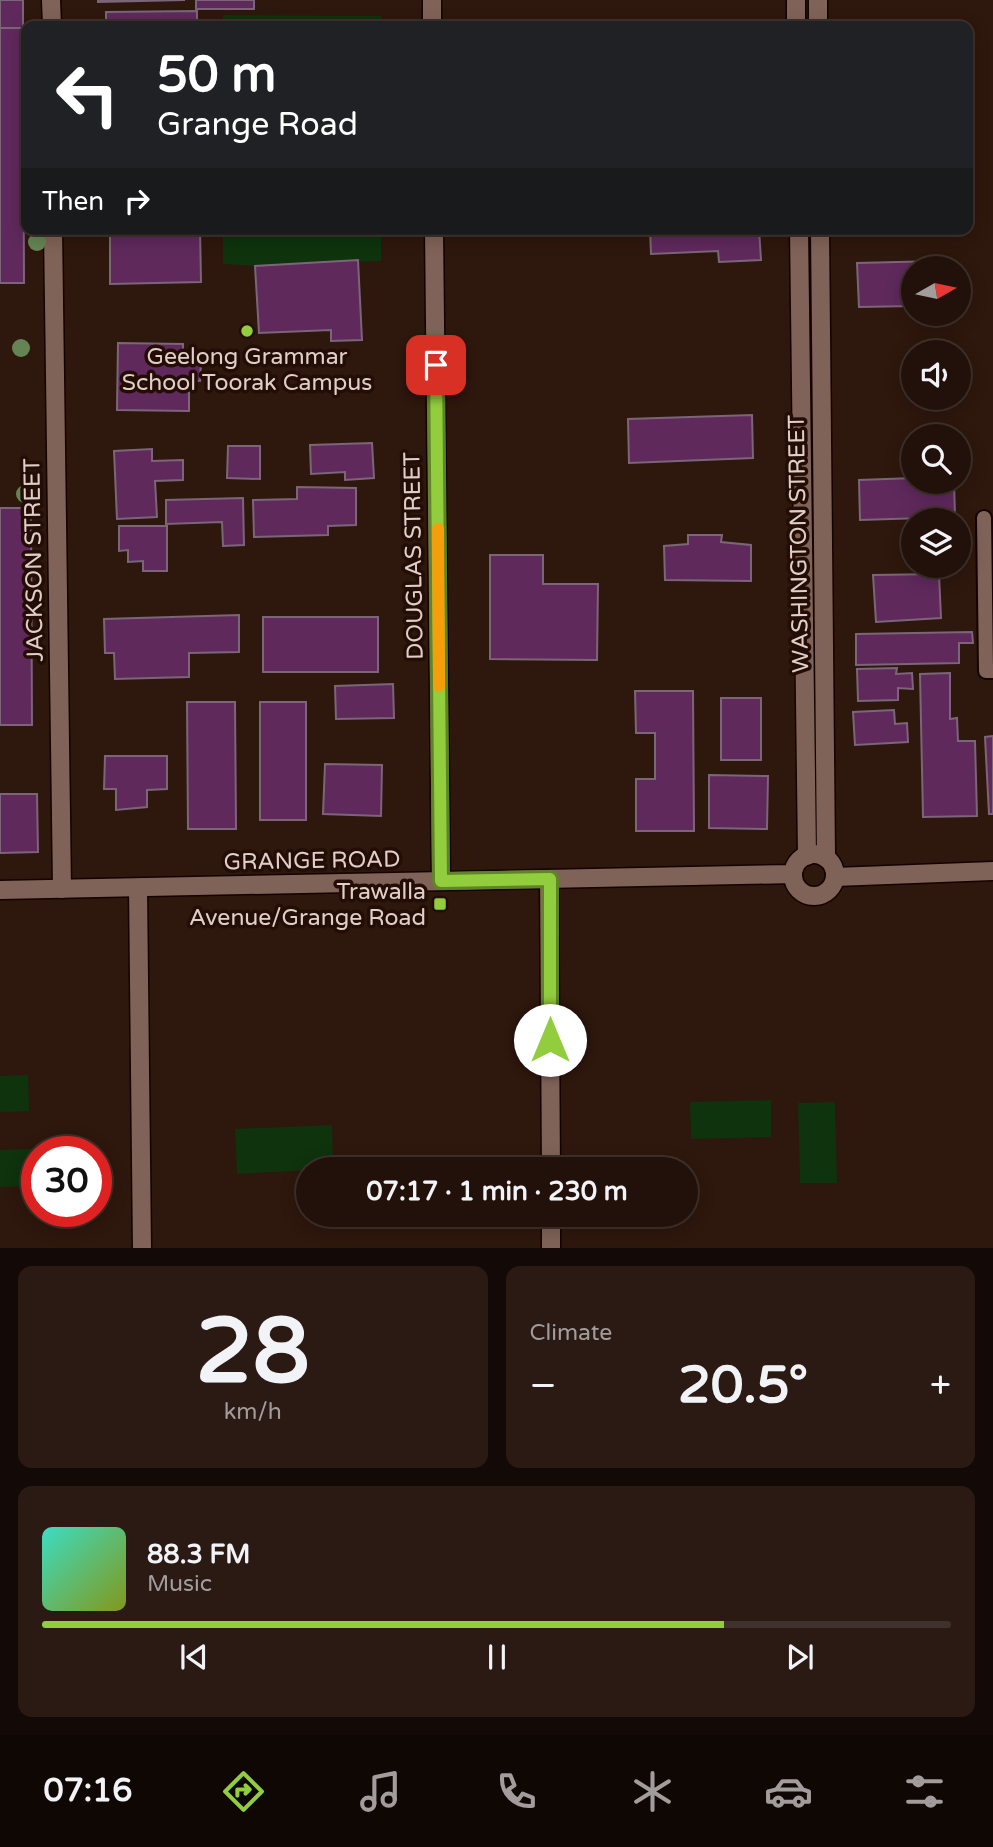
<!DOCTYPE html>
<html lang="en">
<head>
<meta charset="utf-8">
<style>
  body { margin:0; font-family:"Varela Round",sans-serif; background:#2a1a13; color:#f1f3f6; height:100vh; display:flex; flex-direction:column; font-size:26px; white-space:nowrap }
  * { box-sizing:border-box; margin:0 }
  p { font-size:23px; color:#a29d9c }
  .icon { flex:none; width:38px; height:38px; fill:none; stroke:currentColor; stroke-width:2; stroke-linecap:round; stroke-linejoin:round }
  .map { position:relative; height:1248px; overflow:hidden }
  .side { display:flex; flex-direction:column; gap:18px; padding:18px; background:#130906; flex:1 }
  .side>* { flex:none }
  .guide { position:absolute; left:21px; top:21px; width:952px; height:214px; border-radius:14px; box-shadow:0 4px 18px #0003,0 0 0 2px #3f312b; background:#202124; color:#fff; overflow:hidden }
  .needle { width:46px; rotate:81deg }
  .controls { position:absolute; left:901px; top:256px; display:grid; gap:14px }
  .controls a { display:grid; place-items:center; width:70px; height:70px; border-radius:50%; background:#22110a; box-shadow:0 4px 18px #0003,0 0 0 2px #3f312b; font-size:35px }
  .speed { position:absolute; left:21px; top:1136px; display:flex; gap:14px; font-size:35px; font-weight:700; text-align:center }
  .speed>* { display:grid; place-content:center; width:91px; height:91px; border-radius:50%; background:#22110a; box-shadow:0 4px 18px #0003,0 0 0 2px #3f312b; line-height:1 }
  .speed .limit { border:10px solid #d22; background:#fff; color:#111 }
  .pin { position:absolute; display:grid; place-items:center; width:60px; height:60px; color:#fff; margin:-30px; border-radius:14px; box-shadow:0 4px 10px #0006 }
  .me { position:absolute; width:77px; margin:-38px; rotate:0deg; stroke-linejoin:round; filter:drop-shadow(0 0 5px #0008) }
  .turn { display:flex; align-items:center; gap:24px; height:147px; padding:0 21px; font-size:32px }
  .turn .icon { width:91px; height:91px; stroke-width:2.5 }
  .turn b { display:block; font-size:49px; line-height:60px }
  .then { display:flex; align-items:center; height:66px; padding:0 21px; background:#0003; gap:14px; font-size:26px }
  .big { font-size:52px; font-weight:700; line-height:1.1 }
  .side .card { flex:1; display:flex; flex-direction:column; justify-content:center; gap:10px; min-width:0; padding:0 24px; border-radius:14px; background:#2a1a13 }
  .side .dial { align-items:center; gap:0 }
  .dial b { font-size:91px; line-height:1 }
  .song { display:flex; align-items:center; gap:21px }
  .cover { width:84px; height:84px; border-radius:10px; background:linear-gradient(135deg,hsl(170 70% 55%),hsl(70 70% 35%)) }
  .played { height:7px; border-radius:4px; background:linear-gradient(90deg,#92cd3e 75%,#3f312b 75%) }
  .keys { display:flex; justify-content:space-around; direction:ltr }
  .heat { display:flex; justify-content:space-between; align-items:center; font-size:38px; direction:ltr }
  .side .tiles { flex:1; display:grid; gap:18px; grid-template-columns:1fr 1fr }
  .card:last-child { grid-column:span 2 }
  .trip { position:absolute; left:296px; top:1157px; width:402px; height:70px; border-radius:35px; background:#22110a; box-shadow:0 4px 18px #0003,0 0 0 2px #3f312b; font-weight:700; line-height:70px; text-align:center }
  .dock { display:flex; height:112px; justify-content:space-around; align-items:center; background:#0e0704; color:#a29d9c }
  .dock .icon { width:49px; height:49px }
  .dock .on { color:#92cd3e }
  .dock b { font-size:32px; color:#f1f3f6 }
  .map>svg:first-child { display:block }
  .green { fill:#0e330d }
  .building { fill:#5f295c; stroke:#7b6579; stroke-width:2 }
  .lines { fill:none; stroke-linecap:round; stroke-linejoin:round }
  .service-casing { stroke:#150300; stroke-width:18 }
  .minor-casing { stroke:#150300; stroke-width:21 }
  .tertiary-casing { stroke:#150300; stroke-width:21 }
  .service { stroke:#806358; stroke-width:14 }
  .minor { stroke:#806358; stroke-width:18 }
  .tertiary { stroke:#806358; stroke-width:18 }
  .tree { fill:#658453 }
  .route-casing { stroke:#5f8528; stroke-width:18 }
  .route { stroke:#92cd3e; stroke-width:12 }
  .slow { stroke:#f59e0b; stroke-width:12 }
  .poi-dot { fill:#92cd3e; stroke:#230d05; stroke-width:2.5 }
  .labels { text-anchor:middle; stroke-width:7; stroke-linejoin:round; paint-order:stroke }
  .poi-label { font-size:23px; fill:#e0cfc9; stroke:#230d05 }
  .street-label { font-size:23px; fill:#e0cfc9; stroke:#230d05 }
</style>
</head>
<body>
<div class="map">
<svg width="993" height="1249" viewBox="0 0 993 1249">
  <rect width="100%" height="100%" fill="#2e170d"/>
  <path class="green" d="M223,15L381,16V26H223Z
    M223,229H381V261L255,266L223,264Z
    M28,1075L29,1111L0,1112V1076Z
    M771,1100V1137L691,1139L690,1102Z
    M835,1102L837,1183H800L798,1103Z
    M332,1125L333,1169L237,1174L235,1129Z
    M31,1149V1186L0,1187V1150Z"/>
  <path class="building" d="M0,0H23V28H0Z
    M98,0H185L98,2Z
    M196,0H254V9H196Z
    M197,11V26H106V12Z
    M0,28H23L24,283H0Z
    M110,229H200L201,282L110,284Z
    M650,229H759L761,260L719,262L718,251L651,254Z
    M358,260L362,340L331,341V330L259,333L255,266Z
    M938,261L939,268H914V306L859,307L857,263Z
    M118,343L183,344V362L201,363L200,381L189,380V411L117,410Z
    M752,415L753,458L629,463L628,419Z
    M372,443L374,478L345,480V472L311,474L310,445Z
    M228,446H260V479L227,478Z
    M152,449V461L183,460V480L155,481L157,517L117,519L114,451Z
    M914,478V481H954L955,517L860,520L859,480Z
    M297,487L356,488V525L328,526V535L254,537L253,500L297,499Z
    M243,498L244,545L223,546L222,522L166,524V500Z
    M0,508H31L32,725H0Z
    M119,526H167V571H143V561L128,562V550L119,551Z
    M688,535H722L721,542L751,545V581L665,580L664,546L688,544Z
    M490,555H543V584H598L597,660L490,659Z
    M939,574L941,618L876,622L873,575Z
    M239,615V652L189,653V677L115,679L114,653H105L104,619Z
    M263,617H378V672H263Z
    M972,632L973,643H959V663L856,665V634Z
    M897,668L896,674L912,673L913,689L898,688V700L858,701L857,669Z
    M950,673V719L957,718L958,741H975L977,816L923,817L920,674Z
    M393,684L394,718L336,719L335,686Z
    M635,691H693L694,831H636V779H655V733H636Z
    M721,698H761V760H721Z
    M187,702H235L236,829H188Z
    M260,702H306V820H260Z
    M894,710L895,724L907,723L908,742L855,745L853,712Z
    M993,736V814H989L985,737Z
    M105,756H167V789L147,790V807L116,810V789H104Z
    M325,764L382,765L381,816L323,814Z
    M709,775L768,776L767,829L709,828Z
    M0,794H37L38,852L0,853Z"/>
  <g class="lines">
    <g class="service-casing">
      <path id="service" d="M984,518L986,671H993"/>
    </g>
    <g class="minor-casing">
      <path id="minor" d="M51,0L52,26
        M432,0V26
        M796,0V26
        M818,0V26
        M53,229L62,889
        M434,229L441,881
        M799,229L807,856
        M820,229L826,858
        M549,879L551,1169
        M138,888L142,1249
        M551,1214V1249"/>
    </g>
    <g class="tertiary-casing">
      <path id="tertiary" d="M793 875a21 21 0 1 1 42 0a21 21 0 1 1-42 0Z
        M835,877L993,871
        M0,890L793,874"/>
    </g>
    <use href="#service" class="service"/>
    <use href="#minor" class="minor"/>
    <use href="#tertiary" class="tertiary"/>
  </g>
  <g class="tree">
    <circle cx="37" cy="242" r="9"/>
    <circle cx="21" cy="348" r="9"/>
    <circle cx="25" cy="494" r="9"/>
  </g>
  <g class="lines">
    <g class="route-casing">
      <path id="route" d="M436,365L441,881L550,879V1040"/>
    </g>
    <use href="#route" class="route"/>
    <path class="slow" d="M438,529L439,686"/>
  </g>
  <g class="poi-dot">
    <circle cx="247" cy="331" r="7"/>
    <rect x="433" y="897" width="14" height="14" rx="3.5"/>
  </g>
  <g class="labels">
    <g class="poi-label">
      <text x="247" y="364">Geelong Grammar<tspan x="247" dy="26">School Toorak Campus</tspan></text>
      <text x="426" y="899" text-anchor="end">Trawalla<tspan x="426" dy="26">Avenue/Grange Road</tspan></text>
    </g>
    <g class="street-label">
      <text transform="translate(798 544) rotate(-91)" y="8">WASHINGTON STREET</text>
      <text transform="translate(413 556) rotate(-91)" y="8">DOUGLAS STREET</text>
      <text transform="translate(33 560) rotate(-91)" y="8">JACKSON STREET</text>
      <text transform="translate(312 860) rotate(-1)" y="8">GRANGE ROAD</text>
    </g>
  </g>
</svg>
<div class="controls">
<a><svg class="needle" viewBox="-14 -14 28 28"><path d="M0-13l5 13h-10z" fill="#e53935"/><path d="M0 13l5-13h-10z" fill="#a29d9c"/></svg></a>
<a><svg class="icon" aria-label="sound" viewBox="0 0 24 24"><path d="M4 9h4l5-4v14l-5-4H4zM17 9q2 3 0 6"/></svg></a>
<a><svg class="icon" aria-label="search" viewBox="0 0 24 24"><circle cx="10" cy="10" r="6"/><path d="M15 15l6 6"/></svg></a>
<a><svg class="icon" aria-label="layers" viewBox="0 0 24 24"><path d="M12 4l9 5-9 5-9-5zM3 14l9 5 9-5"/></svg></a>
</div>
<div class="speed"><div class="limit">30</div></div>
<div class="pin" style="left:436px;top:365px;background:#d93025"><svg class="icon" aria-label="arrive" viewBox="0 0 24 24"><path d="M6 21V4h12l-3 4 3 4H6"/></svg></div>
<svg class="me" style="left:550px;top:1040px" viewBox="-20 -20 40 40"><circle r="19" fill="#fff"/><path d="M0-13L10 11 0 6-10 11z" fill="#92cd3e"/></svg>
<div class="trip">07:17 · 1 min · 230 m</div>
<div class="guide">
<div class="turn"><svg class="icon" aria-label="left" viewBox="0 0 24 24"><path d="M17 20v-9H6M10 6l-5 5 5 5"/></svg><div><b>50 m</b>Grange Road</div></div>
<div class="then">Then<svg class="icon" aria-label="right" viewBox="0 0 24 24"><path d="M7 20v-9h11M14 6l5 5-5 5"/></svg></div>
</div>
</div>
<section class="side">
<div class="tiles">
<div class="card dial"><b>28</b><p>km/h</p></div>
<div class="card"><p>Climate</p>
<div class="heat"><a>−</a><b class="big">20.5°</b><a>+</a></div>
</div>
<div class="card">
<div class="song"><i class="cover"></i><div><b>88.3 FM</b><p>Music</p></div></div>
<div class="played"></div>
<div class="keys"><svg class="icon" aria-label="previous" viewBox="0 0 24 24"><path d="M18 5L8 12l10 7zM5 5v14"/></svg><svg class="icon" aria-label="pause" viewBox="0 0 24 24"><path d="M8 5v14M16 5v14"/></svg><svg class="icon" aria-label="next" viewBox="0 0 24 24"><path d="M6 5l10 7-10 7zM19 5v14"/></svg></div>
</div>
</div>
</section>
<nav class="dock">
<b>07:16</b>
<svg class="icon on" aria-label="directions" viewBox="0 0 24 24"><path d="M12 3l9 9-9 9-9-9zM9 14v-3h6M13 9l2 2-2 2"/></svg>
<svg class="icon" aria-label="music" viewBox="0 0 24 24"><path d="M9 18V5l10-2v13"/><circle cx="6" cy="18" r="3"/><circle cx="16" cy="16" r="3"/></svg>
<svg class="icon" aria-label="phone" viewBox="0 0 24 24"><path d="M5 4h4l2 5-3 2q2 4 5 5l2-3 5 2v4C11 20 4 13 5 4z"/></svg>
<svg class="icon" aria-label="climate" viewBox="0 0 24 24"><path d="M12 3v18M4 7l16 10M4 17L20 7"/></svg>
<svg class="icon" aria-label="car" viewBox="0 0 24 24"><path d="M5 17H2v-5l4-1 3-4h7l3 4 3 1v5h-3M9 17h6M6 11h13"/><circle cx="7" cy="17" r="2"/><circle cx="17" cy="17" r="2"/></svg>
<svg class="icon" aria-label="filters" viewBox="0 0 24 24"><path d="M4 7h16M4 17h16"/><circle cx="9" cy="7" r="2"/><circle cx="15" cy="17" r="2"/></svg>
</nav>
</body>
</html>
